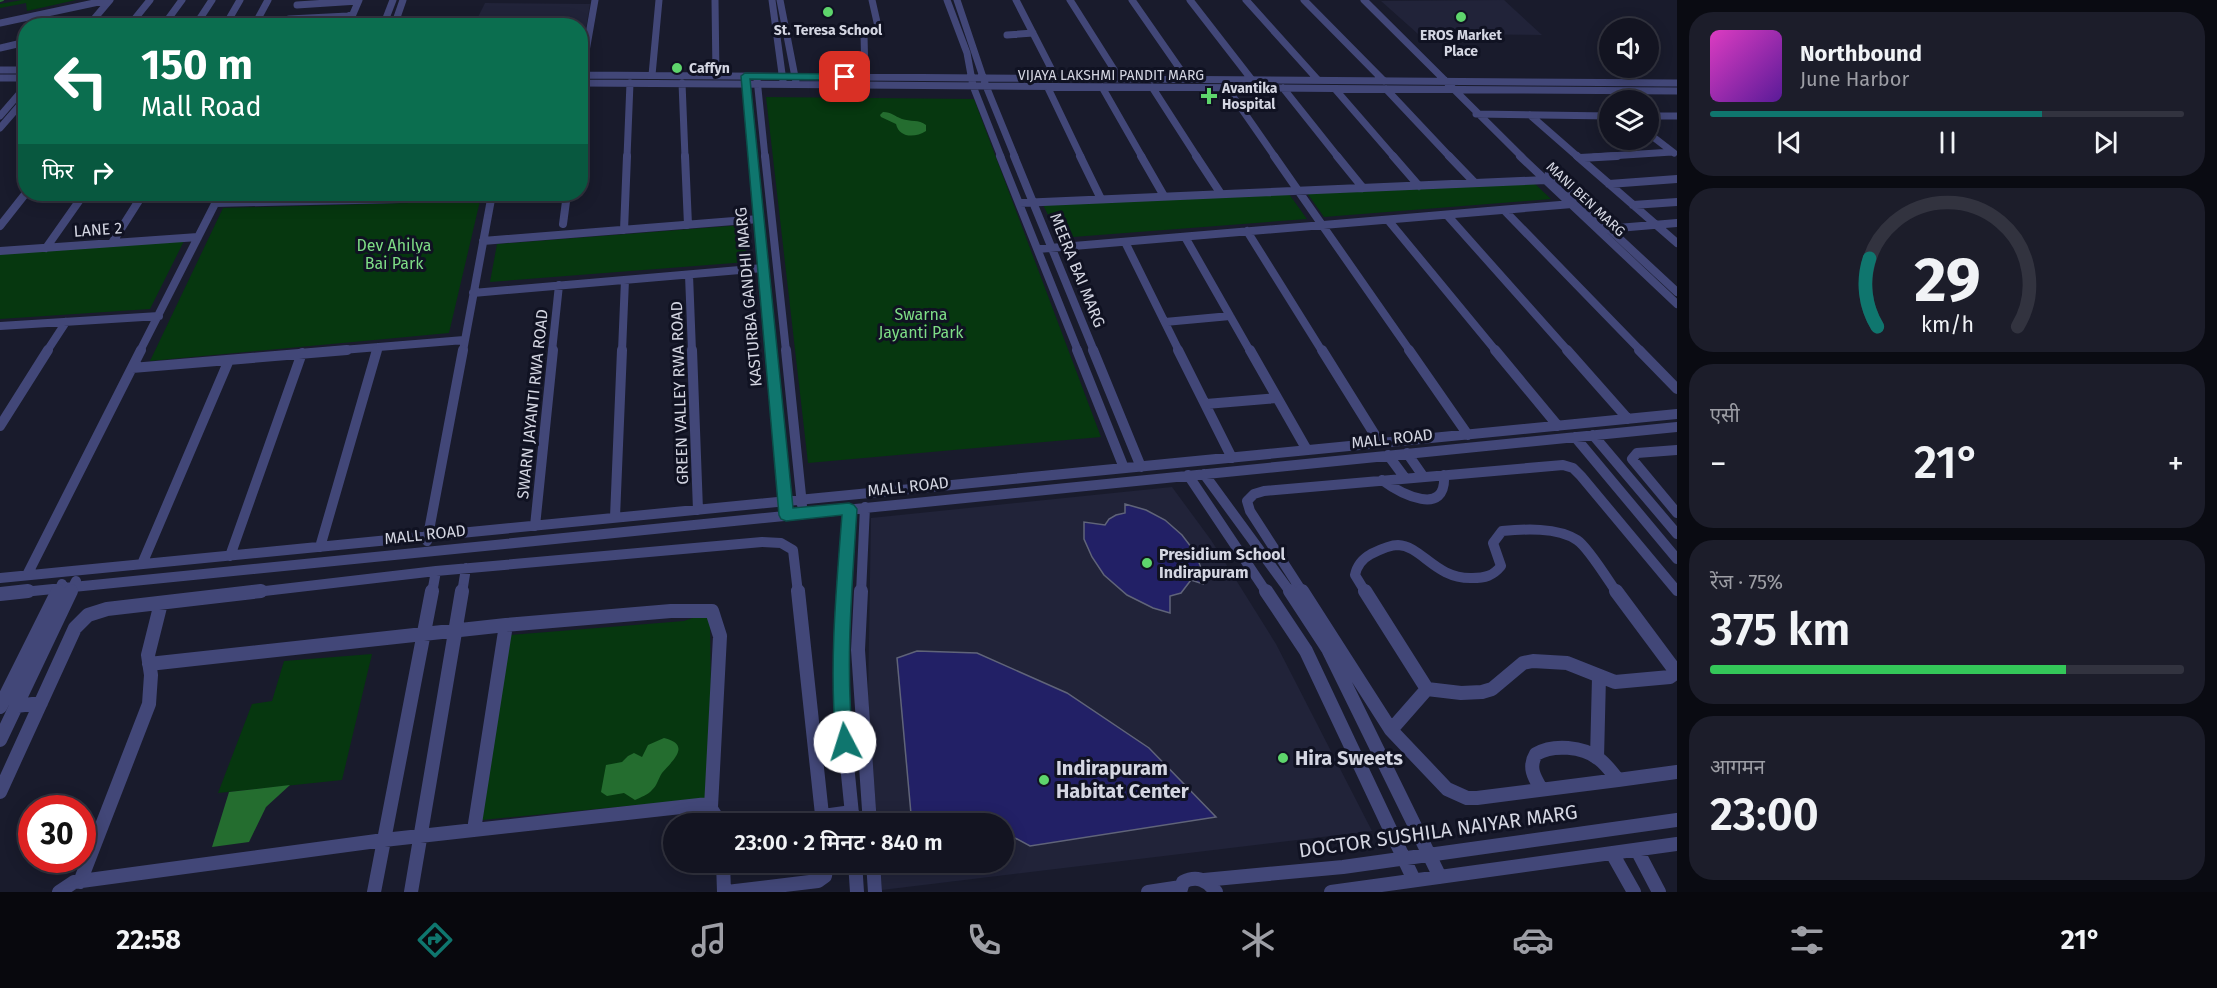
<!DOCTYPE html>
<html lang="hi">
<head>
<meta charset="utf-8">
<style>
  body { margin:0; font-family:"Fira Sans","Noto Sans Devanagari",sans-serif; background:#1c1d2a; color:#f1f3f6; height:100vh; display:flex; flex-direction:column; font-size:22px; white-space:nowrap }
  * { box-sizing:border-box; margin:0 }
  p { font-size:20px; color:#9d9ea5 }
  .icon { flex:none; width:33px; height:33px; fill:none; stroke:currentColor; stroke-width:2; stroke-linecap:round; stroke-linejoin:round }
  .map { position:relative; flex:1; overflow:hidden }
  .sheet { display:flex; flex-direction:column; gap:12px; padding:12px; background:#0a0b12; width:540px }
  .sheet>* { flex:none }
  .hud { position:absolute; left:18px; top:18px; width:570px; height:183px; border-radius:24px; box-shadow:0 3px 15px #0003,0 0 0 2px #32333f; background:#0b6e4f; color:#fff; overflow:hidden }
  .controls { position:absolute; left:1599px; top:18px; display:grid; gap:12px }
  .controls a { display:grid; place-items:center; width:60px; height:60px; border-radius:50%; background:#131421; box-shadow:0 3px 15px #0003,0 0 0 2px #32333f; font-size:30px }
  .speed { position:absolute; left:18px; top:795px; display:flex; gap:12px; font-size:30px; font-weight:700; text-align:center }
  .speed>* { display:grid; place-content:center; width:78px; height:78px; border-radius:50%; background:#131421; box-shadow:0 3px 15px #0003,0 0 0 2px #32333f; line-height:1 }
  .speed .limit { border:9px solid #d22; background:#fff; color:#111 }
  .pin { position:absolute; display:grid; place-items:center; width:51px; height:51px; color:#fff; margin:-26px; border-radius:12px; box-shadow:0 3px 9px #0006 }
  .me { position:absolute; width:66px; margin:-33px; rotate:355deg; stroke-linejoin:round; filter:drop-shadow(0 0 4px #0008) }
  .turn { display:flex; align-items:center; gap:21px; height:126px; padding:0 24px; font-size:27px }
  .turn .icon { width:78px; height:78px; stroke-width:2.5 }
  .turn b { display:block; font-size:42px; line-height:51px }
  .then { display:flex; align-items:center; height:57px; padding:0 24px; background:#0003; gap:12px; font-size:22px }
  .big { font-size:45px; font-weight:600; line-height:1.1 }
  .sheet .tile { flex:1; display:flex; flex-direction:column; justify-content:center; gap:9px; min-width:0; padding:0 21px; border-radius:24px; background:#1c1d2a }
  .sheet .dial { align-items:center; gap:0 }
  .dial svg { height:156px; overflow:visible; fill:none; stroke:#32333f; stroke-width:7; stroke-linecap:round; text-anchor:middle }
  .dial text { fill:#f1f3f6; stroke:none }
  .song { display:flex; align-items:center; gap:18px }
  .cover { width:72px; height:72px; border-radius:9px; background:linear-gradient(135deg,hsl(310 70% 55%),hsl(270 70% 35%)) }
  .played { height:6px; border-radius:3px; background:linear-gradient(90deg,#0f766e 70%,#32333f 70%) }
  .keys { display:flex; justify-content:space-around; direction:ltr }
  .heat { display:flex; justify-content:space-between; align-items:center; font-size:33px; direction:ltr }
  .charge { height:9px; border-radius:4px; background:linear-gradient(90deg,#34c759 75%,#32333f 0) }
  .trip { position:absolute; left:663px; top:813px; width:351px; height:60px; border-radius:30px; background:#131421; box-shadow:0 3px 15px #0003,0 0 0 2px #32333f; font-weight:600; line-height:60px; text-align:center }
  .menu { display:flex; height:96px; justify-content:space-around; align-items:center; background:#08080d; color:#9d9ea5 }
  .menu .icon { width:42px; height:42px }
  .menu .selected { color:#0f766e }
  .menu b { font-size:27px; color:#f1f3f6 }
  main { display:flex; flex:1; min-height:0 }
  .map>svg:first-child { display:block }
  .built { fill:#212339 }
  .green { fill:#06370f }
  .water { fill:#246d2f }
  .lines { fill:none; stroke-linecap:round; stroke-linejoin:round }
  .stream { stroke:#246d2f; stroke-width:2 }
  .building { fill:#222066; stroke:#606479; stroke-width:1.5 }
  .minor-far3 { stroke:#424778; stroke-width:7 }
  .minor-far2 { stroke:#424778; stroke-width:8 }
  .minor-far1 { stroke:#424778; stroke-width:10 }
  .minor { stroke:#424778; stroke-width:14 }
  .route { fill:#0f766e; stroke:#0a4d48; stroke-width:1.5 }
  .poi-dot { fill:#5ed56c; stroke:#101222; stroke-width:2 }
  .labels { text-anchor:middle; stroke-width:6; stroke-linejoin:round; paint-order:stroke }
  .far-poi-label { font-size:14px; font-weight:bold; fill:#d4d6e2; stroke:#101222 }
  .far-street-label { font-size:14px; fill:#d4d6e2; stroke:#101222 }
  .street-label { font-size:16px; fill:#d4d6e2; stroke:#101222 }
  .park-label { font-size:16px; fill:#7edd86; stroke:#101222 }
  .poi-label { font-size:16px; font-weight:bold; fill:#d4d6e2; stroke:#101222; text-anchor:start }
  .near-poi-label { font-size:20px; font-weight:bold; fill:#d4d6e2; stroke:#101222; text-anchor:start }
  .near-street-label { font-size:20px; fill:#d4d6e2; stroke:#101222 }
</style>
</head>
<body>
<main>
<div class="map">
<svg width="1677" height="892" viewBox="0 0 1677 892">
  <rect width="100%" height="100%" fill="#191b2c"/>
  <path class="built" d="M1504,0L1542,35L1418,34L1381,1Z
    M485,3L590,4L581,60L580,26L474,25Z
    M1172,487L1211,540L1276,644L1372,831L882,890L880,863L1004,862V824L877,823L868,698L871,518Z"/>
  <path class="green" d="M22,0H76L27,11L26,3L0,8V4Z
    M766,97L974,99L1101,437L808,463Z
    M1533,182L1551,199L1324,217L1307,193Z
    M1289,194L1307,219L1060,238L1043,205Z
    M480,201L449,333L150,361L223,208Z
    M743,225L747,262L490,282L497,244Z
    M184,241L150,309L0,319V253Z
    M712,611L710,618L712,798L482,820L510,635L684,621Z
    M372,654L342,780L218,793L252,704L272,701L284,661Z"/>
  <path class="water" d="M883,112C892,112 894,116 902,119C910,122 919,119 926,125V131C915,138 899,138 896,124L881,117L880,115Z
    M664,738C693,745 671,762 662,773C658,779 657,786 652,790C648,795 641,797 635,800L624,793L607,796L601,792L606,765L622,762L628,756L634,753L642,757L648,745Z
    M290,785L266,807L249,842L212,847L229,792Z"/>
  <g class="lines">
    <path class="stream" d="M0,1L3,0"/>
  </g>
  <path class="building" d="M1125,504L1146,510L1165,520L1182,535L1195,552L1201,568L1203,584L1191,580L1181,593L1170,596V613L1153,608L1127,595L1104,575L1092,557L1084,539V522L1105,525L1109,519L1116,515L1125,513Z
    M917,651L977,653L1067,693L1149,748L1216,817L1030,846L1004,832V824H988L967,812L911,814L897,658Z"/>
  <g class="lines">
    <path class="minor-far3" d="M715,0L716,76
      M772,0L783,81
      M780,0L796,82
      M872,0L879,31
      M947,0L967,53L973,86L1001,157
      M957,0L986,86L1015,157
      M1016,0L1056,78
      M1070,0L1120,79
      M1132,0L1187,79
      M1190,0L1252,80
      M1246,0L1318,80
      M1304,0L1384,81
      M1364,0L1522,157
      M297,5L358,1
      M289,19L348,16L353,14L359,0
      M0,23L108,0
      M88,26L110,0
      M129,26L150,0
      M163,26L182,0
      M195,26L212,0
      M225,26L240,0
      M254,26L268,0
      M383,26L393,0
      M394,26L403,0
      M864,35L865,77
      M1007,35L1033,33
      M0,48L26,42
      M0,70H26
      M580,75L1677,83
      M652,75L659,0
      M0,78H26
      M746,79L753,157
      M757,79L765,157
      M581,80L595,0
      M580,83L1677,91
      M682,83L685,157
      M1225,85L1275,157
      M1047,86L1081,157
      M1102,87L1142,157
      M1152,87L1197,157
      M1283,88L1338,157
      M1335,89L1394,157
      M1386,89L1450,157
      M1476,114L1610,116
      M1530,115L1578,157
      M0,116L26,86
      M1648,116H1677
      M0,128L26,98
      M1648,133L1674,153
      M627,157L630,83
      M1594,157L1672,152"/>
    <path class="minor-far2" d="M685,156L688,225
      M753,156L771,351
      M765,156L786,351
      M1000,156L1078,351
      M1014,156L1094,351
      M1080,156L1101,199
      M1141,156L1164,196
      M1196,156L1221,194
      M1274,156L1410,351
      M1337,156L1363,188
      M1393,156L1419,186
      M1449,156L1475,183
      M1520,156L1677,304
      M1577,156L1677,243
      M1580,158L1617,156
      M1549,173L1677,292
      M1609,184L1677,179
      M215,203L491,197
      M1020,203L1546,180
      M1633,205L1677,202
      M1504,210L1641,351
      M1447,215L1568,351
      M1388,220L1496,351
      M563,224L567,194
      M0,226L26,193
      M1606,229L1677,223
      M624,230L627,156
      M1247,231L1322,351
      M1185,237L1250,351
      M483,241L759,219
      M1125,242L1179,351
      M112,243L143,194
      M46,248L84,194
      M1038,249L1572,204
      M0,251L198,237
      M689,275L692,351
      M473,293L763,268
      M1165,322L1230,316
      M0,326L159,316
      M47,351L66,322
      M140,351L220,194
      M330,351L464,340
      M377,351L378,347
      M463,351L492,194
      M552,351L559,285
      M622,351L625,280"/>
    <path class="minor-far1" d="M692,350L698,510
      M771,350L786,509
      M786,350L802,505
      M1077,350L1124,468
      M1093,350L1141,467
      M1178,350L1232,458
      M1250,350L1307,450
      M1322,350L1380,443
      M1409,350L1468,435
      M1495,350L1558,426
      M1567,350L1628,419
      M1639,350L1677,389
      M132,368L347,350
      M1206,404L1277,398
      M0,426L48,350
      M1593,435L1677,534
      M1575,437L1677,559
      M1677,450L1637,453L1632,459L1677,513
      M1407,453L1423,476
      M1388,455L1405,478
      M1204,474L1291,593
      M1188,475L1267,593
      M1382,480C1401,494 1447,518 1444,475
      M615,517L622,350
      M535,526L553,350
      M427,541L463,350
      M320,547L377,350
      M230,556L302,353
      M142,564L229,360
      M27,575L141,350
      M0,578L1677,414
      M13,593L1677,427
      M58,593L62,584
      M70,593L76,581
      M248,593L436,571L762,542L781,543L793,550L798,593
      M432,593L436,571
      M462,593L466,568
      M844,593L849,509
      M861,593L865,507
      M1303,593L1250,511L1247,501L1254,494L1264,491L1563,465L1573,468L1581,476L1677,591
      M1366,593L1355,575C1357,565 1362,559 1371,554C1379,550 1389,545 1398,545C1422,546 1435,579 1472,578C1485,578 1493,576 1501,566L1493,543L1502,531C1524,529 1557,527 1577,540C1588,547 1608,580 1617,593"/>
    <path class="minor" d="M798,591L823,824
      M844,591L840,695L853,824
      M861,591L858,650L870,824
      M1266,591L1306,651L1414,880
      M1290,591L1328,649L1440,877
      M1302,591L1391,730L1447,789L1467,798H1477L1618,780
      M1365,591L1427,689
      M0,594L28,591
      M149,664L506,625L671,611H712L720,636L711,807
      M1427,689L1461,693L1482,692L1492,689L1523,663L1533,661L1567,663L1615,682L1670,677L1674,674V669L1616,591
      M16,706L41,703
      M0,707L58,591
      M1391,730L1427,689
      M0,740L71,591
      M1597,758L1599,677
      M1541,789C1534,777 1528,767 1536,754C1553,744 1583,746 1599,759C1607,765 1612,773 1618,780L1677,772
      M0,792L75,628L88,615L107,609L261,591
      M823,816L852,812
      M474,830L506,625
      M1637,850L1659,892
      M1612,853L1634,892
      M723,862L724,892
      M855,862L857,892
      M873,862L875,892
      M1204,880L1343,867L1677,820
      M80,882L149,704L151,675L148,655L161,603
      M59,892L74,882L384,840L708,804L721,824
      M374,892L432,591
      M411,892L462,591
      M727,892L818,881L825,876L827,862
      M1148,892L1181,887
      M1180,892L1183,882C1197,875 1207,880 1216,892
      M1331,892L1677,844"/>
  </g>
  <path class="route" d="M745,73L845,74L850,77L845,80L750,79L793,508L849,503L854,505L857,509C852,587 845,664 853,742L851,748L845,750L839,748L836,742C829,666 836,591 842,515L786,521L781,519L779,515L741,76Z"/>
  <g class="poi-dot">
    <circle cx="828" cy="12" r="6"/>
    <circle cx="1461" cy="17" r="6"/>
    <circle cx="677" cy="68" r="6"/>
    <path d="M1206 87h6v6h6v6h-6v6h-6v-6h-6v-6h6z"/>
    <circle cx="1147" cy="563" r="6"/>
    <circle cx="1283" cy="758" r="6"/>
    <circle cx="1044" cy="780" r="6"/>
  </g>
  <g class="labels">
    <g class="far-poi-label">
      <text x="828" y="35">St. Teresa School</text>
      <text x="1461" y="40">EROS Market<tspan x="1461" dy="16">Place</tspan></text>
      <text x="689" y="73" text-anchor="start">Caffyn</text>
      <text x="1222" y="93" text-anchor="start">Avantika<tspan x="1222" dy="16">Hospital</tspan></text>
    </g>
    <g class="far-street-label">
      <text x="1111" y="80">VIJAYA LAKSHMI PANDIT MARG</text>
      <text transform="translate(1586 199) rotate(43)" y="5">MANI BEN MARG</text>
    </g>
    <g class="street-label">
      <text transform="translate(98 229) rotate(-4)" y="6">LANE 2</text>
      <text transform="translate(1078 270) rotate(68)" y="6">MEERA BAI MARG</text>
      <text transform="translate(748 297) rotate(-95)" y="6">KASTURBA GANDHI MARG</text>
      <text transform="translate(679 393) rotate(-92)" y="6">GREEN VALLEY RWA ROAD</text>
      <text transform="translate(532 404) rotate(-84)" y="6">SWARN JAYANTI RWA ROAD</text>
      <text transform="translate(1392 438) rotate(-6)" y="6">MALL ROAD</text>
      <text transform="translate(908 486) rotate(-6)" y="6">MALL ROAD</text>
      <text transform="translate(425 534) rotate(-6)" y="6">MALL ROAD</text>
    </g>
    <g class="park-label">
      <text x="394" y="251">Dev Ahilya<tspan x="394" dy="18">Bai Park</tspan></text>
      <text x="921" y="320">Swarna<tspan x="921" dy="18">Jayanti Park</tspan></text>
    </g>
    <g class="poi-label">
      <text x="1159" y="560">Presidium School<tspan x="1159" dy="18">Indirapuram</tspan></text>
    </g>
    <g class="near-poi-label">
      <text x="1295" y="765">Hira Sweets</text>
      <text x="1056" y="775">Indirapuram<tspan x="1056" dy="23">Habitat Center</tspan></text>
    </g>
    <g class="near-street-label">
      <text transform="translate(1438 831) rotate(-8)" y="7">DOCTOR SUSHILA NAIYAR MARG</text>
    </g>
  </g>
</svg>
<div class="controls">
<a><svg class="icon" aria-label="sound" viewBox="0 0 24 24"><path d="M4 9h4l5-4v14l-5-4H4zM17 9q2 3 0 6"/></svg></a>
<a><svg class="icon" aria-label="layers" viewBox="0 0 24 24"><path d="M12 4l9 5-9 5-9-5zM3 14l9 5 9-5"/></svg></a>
</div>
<div class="speed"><div class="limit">30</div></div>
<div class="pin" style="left:845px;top:77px;background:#d93025"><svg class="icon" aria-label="arrive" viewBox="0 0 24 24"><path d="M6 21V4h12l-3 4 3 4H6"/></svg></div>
<svg class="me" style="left:845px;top:742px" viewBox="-20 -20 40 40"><circle r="19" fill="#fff"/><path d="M0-13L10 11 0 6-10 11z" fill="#0f766e"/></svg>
<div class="trip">23:00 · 2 मिनट · 840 m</div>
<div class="hud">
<div class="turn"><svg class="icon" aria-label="left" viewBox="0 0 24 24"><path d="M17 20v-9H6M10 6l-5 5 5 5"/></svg><div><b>150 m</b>Mall Road</div></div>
<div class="then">फिर<svg class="icon" aria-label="right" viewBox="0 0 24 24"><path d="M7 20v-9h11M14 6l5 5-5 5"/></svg></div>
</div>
</div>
<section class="sheet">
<div class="tile">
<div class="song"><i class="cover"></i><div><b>Northbound</b><p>June Harbor</p></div></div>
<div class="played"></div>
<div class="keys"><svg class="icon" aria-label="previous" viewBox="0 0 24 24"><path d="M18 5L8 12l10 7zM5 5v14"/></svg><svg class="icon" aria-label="pause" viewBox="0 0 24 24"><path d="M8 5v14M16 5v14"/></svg><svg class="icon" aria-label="next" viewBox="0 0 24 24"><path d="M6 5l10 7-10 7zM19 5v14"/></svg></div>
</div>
<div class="tile dial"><svg viewBox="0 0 100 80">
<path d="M14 69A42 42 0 1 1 86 69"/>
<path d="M14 69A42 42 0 0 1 10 34" stroke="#0f766e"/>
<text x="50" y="56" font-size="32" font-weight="700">29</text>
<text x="50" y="72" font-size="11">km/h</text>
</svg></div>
<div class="tile"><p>एसी</p>
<div class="heat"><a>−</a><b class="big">21°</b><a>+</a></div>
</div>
<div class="tile"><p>रेंज · 75%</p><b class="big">375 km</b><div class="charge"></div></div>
<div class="tile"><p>आगमन</p><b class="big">23:00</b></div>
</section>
</main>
<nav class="menu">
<b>22:58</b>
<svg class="icon selected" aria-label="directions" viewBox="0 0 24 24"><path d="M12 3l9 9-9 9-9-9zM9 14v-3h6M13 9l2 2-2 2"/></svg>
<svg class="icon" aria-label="music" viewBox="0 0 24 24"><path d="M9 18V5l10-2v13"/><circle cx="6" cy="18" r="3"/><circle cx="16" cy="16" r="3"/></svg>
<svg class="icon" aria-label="phone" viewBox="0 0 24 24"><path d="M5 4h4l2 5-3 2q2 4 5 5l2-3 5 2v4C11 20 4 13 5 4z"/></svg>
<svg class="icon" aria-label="climate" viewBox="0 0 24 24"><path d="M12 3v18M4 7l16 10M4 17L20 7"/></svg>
<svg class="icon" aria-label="car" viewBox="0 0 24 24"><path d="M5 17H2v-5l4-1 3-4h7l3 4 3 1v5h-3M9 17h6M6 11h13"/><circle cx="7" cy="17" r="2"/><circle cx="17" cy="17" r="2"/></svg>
<svg class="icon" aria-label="filters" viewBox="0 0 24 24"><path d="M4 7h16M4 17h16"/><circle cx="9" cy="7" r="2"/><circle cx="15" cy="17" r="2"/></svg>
<b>21°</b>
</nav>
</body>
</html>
